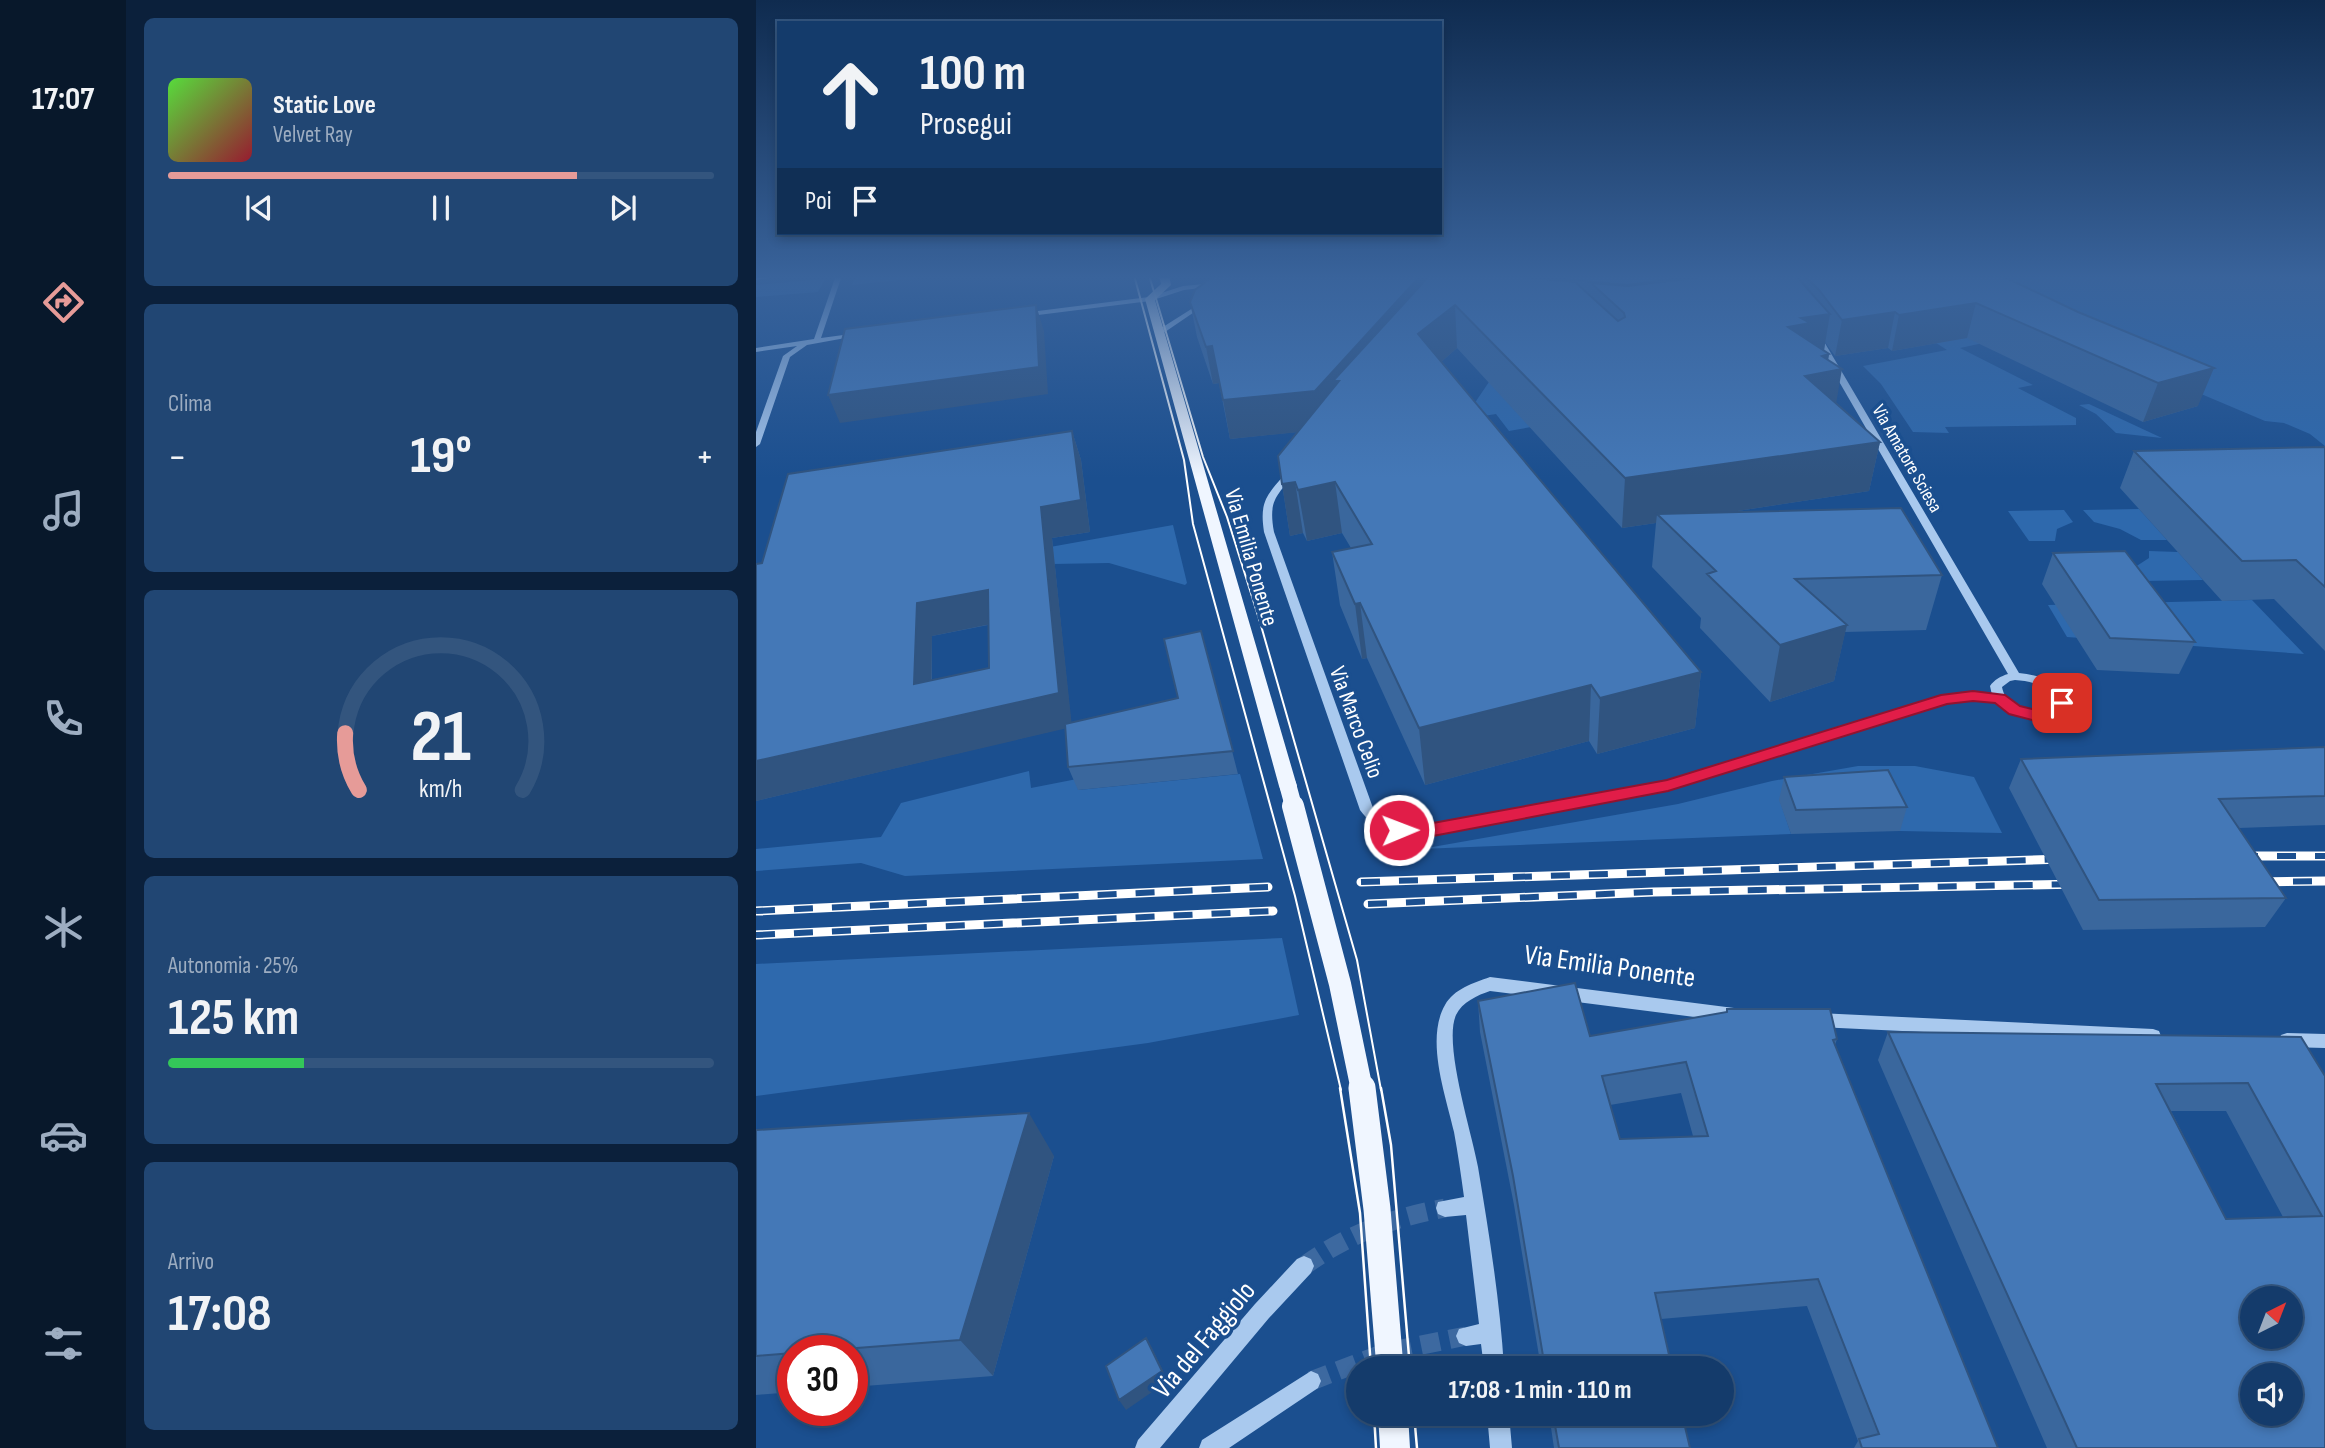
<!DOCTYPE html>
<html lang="it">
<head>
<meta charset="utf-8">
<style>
  body { margin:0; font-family:"Sofia Sans Condensed",sans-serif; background:#214673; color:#f1f3f6; height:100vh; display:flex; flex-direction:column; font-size:26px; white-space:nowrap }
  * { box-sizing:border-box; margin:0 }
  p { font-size:23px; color:#9dadc1 }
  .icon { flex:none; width:38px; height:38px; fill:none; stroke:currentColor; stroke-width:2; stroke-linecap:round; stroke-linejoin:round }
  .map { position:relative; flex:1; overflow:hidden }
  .side { display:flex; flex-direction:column; gap:18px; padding:18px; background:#0b203b; width:630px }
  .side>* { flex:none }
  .hud { position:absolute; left:21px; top:21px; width:665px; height:214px; border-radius:0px; box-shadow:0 4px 10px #0003,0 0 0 2px #33557e; background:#143b6b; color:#f1f3f6; overflow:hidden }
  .needle { width:46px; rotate:42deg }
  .buttons { position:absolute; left:1484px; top:1286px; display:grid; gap:14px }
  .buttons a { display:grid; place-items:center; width:63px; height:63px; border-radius:50%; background:#143b6b; box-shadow:0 4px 10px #0003,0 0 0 2px #33557e; font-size:35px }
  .speed { position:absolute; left:21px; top:1335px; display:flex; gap:14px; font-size:35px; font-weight:700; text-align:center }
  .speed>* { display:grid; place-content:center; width:91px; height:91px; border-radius:50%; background:#143b6b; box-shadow:0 4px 10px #0003,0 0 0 2px #33557e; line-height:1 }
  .speed .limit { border:10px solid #d22; background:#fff; color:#111 }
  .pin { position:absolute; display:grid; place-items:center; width:60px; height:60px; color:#fff; margin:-30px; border-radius:14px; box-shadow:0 4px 10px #0006 }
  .me { position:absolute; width:77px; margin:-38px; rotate:89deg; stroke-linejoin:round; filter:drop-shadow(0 0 5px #0008) }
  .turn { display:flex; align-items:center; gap:24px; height:147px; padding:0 28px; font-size:32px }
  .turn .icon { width:91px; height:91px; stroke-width:2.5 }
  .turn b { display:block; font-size:49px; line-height:60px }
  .then { display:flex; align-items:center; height:66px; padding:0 28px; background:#0003; gap:14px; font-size:26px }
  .big { font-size:52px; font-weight:700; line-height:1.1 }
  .side .tile { flex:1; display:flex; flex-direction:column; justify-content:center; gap:10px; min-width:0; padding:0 24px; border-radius:10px; background:#214673 }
  .side .dial { align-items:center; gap:0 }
  .dial svg { height:182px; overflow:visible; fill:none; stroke:#33557e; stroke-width:7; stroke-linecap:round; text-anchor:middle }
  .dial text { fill:#f1f3f6; stroke:none }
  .song { display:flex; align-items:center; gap:21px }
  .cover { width:84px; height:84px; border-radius:10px; background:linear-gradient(135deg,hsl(110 70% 55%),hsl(350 70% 35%)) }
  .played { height:7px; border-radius:4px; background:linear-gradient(90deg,#e69b98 75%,#33557e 75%) }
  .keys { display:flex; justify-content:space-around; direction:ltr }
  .heat { display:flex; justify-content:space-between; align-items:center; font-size:38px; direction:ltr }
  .charge { height:10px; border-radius:5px; background:linear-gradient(90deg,#34c759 25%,#33557e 0) }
  .trip { position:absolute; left:590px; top:1356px; width:388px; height:70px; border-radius:35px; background:#143b6b; box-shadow:0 4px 10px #0003,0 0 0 2px #33557e; font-weight:700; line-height:70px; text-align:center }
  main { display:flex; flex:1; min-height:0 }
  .tab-bar { display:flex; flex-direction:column; width:126px; justify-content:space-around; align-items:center; background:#08182b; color:#9dadc1 }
  .tab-bar .icon { width:49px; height:49px }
  .tab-bar .selected { color:#e69b98 }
  .tab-bar b { font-size:32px; color:#f1f3f6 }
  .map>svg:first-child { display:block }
  .green { fill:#2e69ad }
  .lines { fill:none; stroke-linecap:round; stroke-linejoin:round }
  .minor-tunnel { stroke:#3d69a0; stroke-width:19; stroke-dasharray:19 10; stroke-linecap:butt }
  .minor { fill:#a9c9ee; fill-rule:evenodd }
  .major { fill:#f0f6ff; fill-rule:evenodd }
  .highway { fill:#fff; fill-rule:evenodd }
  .tram-far1 { stroke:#fff; stroke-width:2 }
  .tram { stroke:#fff; stroke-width:2.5 }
  .rail-casing { stroke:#fff; stroke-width:9 }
  .rail { stroke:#1b4f8f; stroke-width:6; stroke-dasharray:19; stroke-linecap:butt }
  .major-bridge-far2 { stroke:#f0f6ff; stroke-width:17 }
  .major-bridge-far1 { stroke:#f0f6ff; stroke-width:22 }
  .major-bridge { stroke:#f0f6ff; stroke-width:27 }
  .wall { fill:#3a679d; fill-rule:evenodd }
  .shaded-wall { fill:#305480 }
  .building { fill:#4478b7; stroke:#305480; stroke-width:2; fill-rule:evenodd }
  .route { fill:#e11d48; stroke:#92132f; stroke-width:2 }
  .labels { text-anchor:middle; stroke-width:7; stroke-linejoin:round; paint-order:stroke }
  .far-street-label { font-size:19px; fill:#fff; stroke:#1b4f8f }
  .street-label { font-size:23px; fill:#fff; stroke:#1b4f8f }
  .near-street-label { font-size:28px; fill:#fff; stroke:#1b4f8f }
</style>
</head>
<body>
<main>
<nav class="tab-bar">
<b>17:07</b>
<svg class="icon selected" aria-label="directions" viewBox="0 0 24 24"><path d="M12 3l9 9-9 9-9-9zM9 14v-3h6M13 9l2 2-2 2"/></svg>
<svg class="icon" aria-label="music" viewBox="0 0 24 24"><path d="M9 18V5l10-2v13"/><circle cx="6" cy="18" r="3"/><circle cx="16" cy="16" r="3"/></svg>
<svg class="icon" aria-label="phone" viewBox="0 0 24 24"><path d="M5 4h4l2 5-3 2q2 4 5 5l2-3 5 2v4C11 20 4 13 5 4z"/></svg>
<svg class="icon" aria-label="climate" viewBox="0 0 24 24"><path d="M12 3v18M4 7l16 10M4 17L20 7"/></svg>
<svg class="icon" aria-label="car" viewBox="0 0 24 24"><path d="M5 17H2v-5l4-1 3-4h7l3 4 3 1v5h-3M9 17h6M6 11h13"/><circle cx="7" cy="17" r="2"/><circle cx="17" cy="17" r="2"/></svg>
<svg class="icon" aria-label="filters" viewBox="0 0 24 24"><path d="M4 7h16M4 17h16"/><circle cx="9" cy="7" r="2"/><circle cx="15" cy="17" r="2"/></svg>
</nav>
<section class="side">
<div class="tile">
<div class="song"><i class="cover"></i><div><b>Static Love</b><p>Velvet Ray</p></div></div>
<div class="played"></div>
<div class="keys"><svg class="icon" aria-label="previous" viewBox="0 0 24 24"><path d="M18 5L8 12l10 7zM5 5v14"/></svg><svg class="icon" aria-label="pause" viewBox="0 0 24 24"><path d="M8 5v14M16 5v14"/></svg><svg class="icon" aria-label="next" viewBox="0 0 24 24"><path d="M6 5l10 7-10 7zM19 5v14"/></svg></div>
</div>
<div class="tile"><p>Clima</p>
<div class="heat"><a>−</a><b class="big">19°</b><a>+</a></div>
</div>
<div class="tile dial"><svg viewBox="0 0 100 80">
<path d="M14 69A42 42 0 1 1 86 69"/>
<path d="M14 69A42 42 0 0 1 8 44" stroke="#e69b98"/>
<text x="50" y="56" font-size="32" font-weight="700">21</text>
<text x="50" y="72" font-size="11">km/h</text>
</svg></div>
<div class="tile"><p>Autonomia · 25%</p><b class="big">125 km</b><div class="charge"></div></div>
<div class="tile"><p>Arrivo</p><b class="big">17:08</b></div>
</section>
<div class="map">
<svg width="1569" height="1448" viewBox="0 0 1569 1448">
  <rect width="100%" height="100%" fill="#1b4f8f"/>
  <path class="green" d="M191,275L96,285L100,276Z
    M1188,275H1569V446L1554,434L1528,423L1509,421L1308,336Z
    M69,279L62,292L0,297V285Z
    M1163,332L1241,340L1204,348L1277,385L1262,388L1320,418V425L1189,427L1193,433L1157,432L1125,384L1107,366L1191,350Z
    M735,379L781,426L753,431L740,414L721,417L714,410Z
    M1333,404L1406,438L1360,433L1340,414L1323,405Z
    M1383,509L1411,540H1385L1364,529L1338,522L1327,510Z
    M1308,510L1317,522L1301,529L1299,541H1273L1252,511Z
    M417,525L431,583L429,585L353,563L296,564L294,547Z
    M1393,551L1422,552L1447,580L1387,581L1376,569L1393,558Z
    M1496,600L1548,654L1311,637L1292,605Z
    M1102,766H1159L1218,777L1246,833L1144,831L1125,794L1024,801L1035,834L665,849L922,804L1016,781Z
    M273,771L275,788L321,779L322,790L484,774L507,859L149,876L105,863L0,871V849L125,837L145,803Z
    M526,938L543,1015L392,1043L0,1096V964Z"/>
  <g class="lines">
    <path class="minor-tunnel" d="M548,1266C592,1234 636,1218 689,1208
      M555,1381L631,1352L710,1336"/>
    <path class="minor" d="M82,276L85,278L65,338L102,333L106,335L51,345L34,357L4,444L0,447V432L27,356L41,346L0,352V348L58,339L79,278Z
      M459,283L462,285L461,286L428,290L394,301L266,317L263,315L266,313L393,297L427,286Z
      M448,301L453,302L406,334L399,332Z
      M1056,331L1063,333L1263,673C1283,675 1299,680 1311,697L1307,712C1289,721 1266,721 1249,710C1246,708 1244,705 1241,703C1229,696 1193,703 1180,705L912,791L677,834C650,836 621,834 604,810L508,532C503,499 512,495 532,470L535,469L539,472C521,497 512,499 518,532L617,808C635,825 653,826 677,824L911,782L1174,699L1206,692L1236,695L1234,686C1238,680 1245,676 1252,674L1055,333ZM1259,680C1275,681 1288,685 1299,697L1297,707C1278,717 1250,709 1246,687L1254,681Z
      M734,977L978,1008L984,1010L986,1015L984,1020L978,1022L734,991C722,995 706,1002 700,1015C687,1044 716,1133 722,1167C733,1233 744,1301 748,1368H728L725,1344L710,1346L703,1343L700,1336L703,1329L723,1324L710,1215L689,1217L682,1214L680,1208L682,1202L708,1197C705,1175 702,1154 698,1132C690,1096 669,1040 689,1005C698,989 717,983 734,977Z
      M1062,1013L1397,1029L1403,1031L1405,1036L1403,1041L1397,1043L1062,1027L1056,1025L1054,1020L1056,1015Z
      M1531,1033L1569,1034V1048L1531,1047L1525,1045L1523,1040L1525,1035Z
      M548,1256L555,1259L558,1266L555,1273L513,1318L404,1448H379L382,1440L499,1304L541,1259Z
      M555,1371L562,1374L565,1381L562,1388L473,1448H443L446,1440Z
      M731,1414H753L756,1448H734Z"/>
    <path class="major" d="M403,275H413L415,285L399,300L541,786L539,791H525L523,786L389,299L405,284Z
      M622,1414H652L654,1448H624Z"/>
    <path class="highway" d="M0,275H29L0,280Z"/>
    <path class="tram-far1" d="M378,275L428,460L437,524L539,896L585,1090
      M393,275L447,457L471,517L504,622L601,960L625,1090"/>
    <path class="tram" d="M584,1088L604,1213L615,1368
      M625,1088L635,1145L654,1368
      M618,1414L620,1448
      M658,1414L661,1448"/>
    <g class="rail-casing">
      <path id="rail" d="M1483,856H1569
        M605,882L1308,859
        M1499,882L1569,881
        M612,904L897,892L1324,884
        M0,911L512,887
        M0,935L517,911"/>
    </g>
    <use href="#rail" class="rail"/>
    <path class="major-bridge-far2" d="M532,786L538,808"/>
    <path class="major-bridge-far1" d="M537,806L584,984L606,1090"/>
    <path class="major-bridge" d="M606,1088L621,1209L634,1368"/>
  </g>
  <path class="wall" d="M459,275H1244L1442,406L1387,422L1211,338L1136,351L1132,348L1079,356L1069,342L1068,351L1073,354L1072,360L1080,403L1124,442L1113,491L975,512L1186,575L1170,630L1089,632L1078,681L1014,702L944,628L945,618L896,567L900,523L866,528L701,348L685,362L945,672L939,728L841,754L833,741L669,785L611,658L606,659L584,605L576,552L595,548L586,533L551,541L547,533L534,536L526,484L541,432L474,439L463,383L457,384L441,337L434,302Z
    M316,431L325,460L334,532L296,538L315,723L422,698L445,631L482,774L322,790L312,767L309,728L0,801V564L6,563ZM232,625L233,668L176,681V636Z
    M1569,447V651L1518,599L1466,601L1364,488L1378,451Z
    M1297,553L1439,642L1423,674L1341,670L1286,584Z
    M1569,747V825L1483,828L1530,898L1509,927L1327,930L1253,788L1265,759Z
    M1028,777L1151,807L1144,831L1035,834L1023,800Z
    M722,1001L834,1036L970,1012L971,1009L1081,1039L1079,1045L1242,1448H1098L1102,1441L1051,1306L905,1319L916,1368H785L758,1205L724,1032ZM925,1093L937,1136L864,1139L854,1105Z
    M1132,1032L1569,1076V1448H1291L1122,1060ZM1415,1111H1470L1527,1217L1470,1219Z
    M0,1130L298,1156L237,1376L96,1387V1351H37V1392L0,1395Z
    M793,1414H926L934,1448H798Z"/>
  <path class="shaded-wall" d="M665,275H687L564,430L474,439L467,400Z
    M948,275H1020L869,319L871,285Z
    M1220,303L1211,338L1136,351L1143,315Z
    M280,305L288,331L292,394L84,423L72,395Z
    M699,305L701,348L666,379L662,334Z
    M1139,312L1132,348L1079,356L1086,320Z
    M1074,314L1067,356L1073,354L1070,372L1086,369L1078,416L1041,423L1032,327L1045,318Z
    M456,346L463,383L457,384L450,347Z
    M1458,368L1442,406L1387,422L1402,383Z
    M316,431L325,460L334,532L296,538L316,727L0,801V761L303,693L285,507Z
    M1124,442L1113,491L909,522L901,514L900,523L866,528L869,478Z
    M539,482L547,533L534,536L526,484Z
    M579,482L586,533L551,541L542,490Z
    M232,590L245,622L176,636L175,718L158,684L161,603Z
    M604,603L611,658L606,659L599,604Z
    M1091,625L1078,681L1014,702L1024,645Z
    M945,672L939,728L841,754L844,698Z
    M835,685L833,741L669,785L663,728Z
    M273,1113L298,1156L237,1376L204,1340Z
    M390,1338L396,1348L412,1381L370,1410L363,1400Z"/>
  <path class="building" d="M459,275H665L559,391L467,400L456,346L450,347L434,302L439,290Z
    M674,275H743L819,282L862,321L869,317L868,313L835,283L872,286L964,275H1039L1074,314L1045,318L1054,323L1032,327L1073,354L1066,356L1086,369L1049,376L1124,442L869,478L699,305L662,334L945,672L844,698L835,685L663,728L604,603L599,604L576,552L616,544L579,482L542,490L539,482L526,484L522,456L583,381H577Z
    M762,275H948L871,285Z
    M1048,275H1244L1322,312L1458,368L1402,383L1220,303L1143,315L1139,312L1086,320L1063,290Z
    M280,305L283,367L72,395L89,329Z
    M316,431L325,500L285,507L303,693L0,761V564L6,563L32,474ZM232,590L233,668L158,684L161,603Z
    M1569,447V587L1540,560L1486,561L1378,451Z
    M1145,508L1186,575L1039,579L1091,625L1024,645L951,574L960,571L901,514Z
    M1369,551L1439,642L1354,638L1297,553Z
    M445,631L477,751L312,767L309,724L422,698L408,639Z
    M1569,747V796L1463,799L1530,898L1343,900L1265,759Z
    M1132,770L1151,807L1040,810L1028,777Z
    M819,983L834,1036L971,1012V1009H1074L1081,1039L1077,1040L1242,1448H1106L1103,1439L1123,1434L1062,1279L899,1293L916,1368H789L757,1176L722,1001ZM930,1062L952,1136L864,1139L846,1076Z
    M1132,1032L1545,1037L1569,1076V1448H1321ZM1492,1083L1566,1216L1470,1219L1400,1084ZM1496,1298H1535V1337H1496ZM1496,1376H1535V1414H1496Z
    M273,1113L204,1340L62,1351H37V1353L0,1356V1130Z
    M390,1338L406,1371L363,1400L350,1366Z
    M797,1414H926L934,1448H803Z"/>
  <linearGradient id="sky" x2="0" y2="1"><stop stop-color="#0f2b4f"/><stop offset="0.58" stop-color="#39639b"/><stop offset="1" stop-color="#39639b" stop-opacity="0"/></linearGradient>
  <rect width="1569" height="478" fill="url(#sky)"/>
  <path class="route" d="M1217,691L1249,695L1264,706L1280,710L1293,709L1306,698L1313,703L1304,717L1280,721L1253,714L1239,703L1217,701L1191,704L912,791L677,836H643L634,830L643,823H677L911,780L1185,695Z"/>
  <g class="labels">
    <g class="far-street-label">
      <text transform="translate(1152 458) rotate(60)" y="7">Via Amatore Sciesa</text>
    </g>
    <g class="street-label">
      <text transform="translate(496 557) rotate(74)" y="8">Via Emilia Ponente</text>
      <text transform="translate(601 722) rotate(70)" y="8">Via Marco Celio</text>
    </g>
    <g class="near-street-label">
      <text transform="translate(854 965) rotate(8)" y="10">Via Emilia Ponente</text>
      <text transform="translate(447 1339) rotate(-50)" y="10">Via del Faggiolo</text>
    </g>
  </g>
</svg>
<div class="buttons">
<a><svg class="needle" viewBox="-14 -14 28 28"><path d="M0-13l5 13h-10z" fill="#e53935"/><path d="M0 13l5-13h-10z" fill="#9dadc1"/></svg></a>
<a><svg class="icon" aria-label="sound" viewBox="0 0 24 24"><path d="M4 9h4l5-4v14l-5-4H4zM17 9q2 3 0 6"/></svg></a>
</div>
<div class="speed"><div class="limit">30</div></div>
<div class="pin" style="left:1306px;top:703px;background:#d93025"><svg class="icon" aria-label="arrive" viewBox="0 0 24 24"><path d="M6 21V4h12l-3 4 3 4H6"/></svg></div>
<svg class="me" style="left:643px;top:830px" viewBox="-20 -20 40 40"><circle r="17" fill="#e11d48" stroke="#fff" stroke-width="3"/><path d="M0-11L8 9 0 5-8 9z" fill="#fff"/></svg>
<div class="trip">17:08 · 1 min · 110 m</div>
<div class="hud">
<div class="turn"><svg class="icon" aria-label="ahead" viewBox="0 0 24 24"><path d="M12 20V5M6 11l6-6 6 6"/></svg><div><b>100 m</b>Prosegui</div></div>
<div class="then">Poi<svg class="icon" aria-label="arrive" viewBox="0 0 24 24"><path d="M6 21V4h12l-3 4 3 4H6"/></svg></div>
</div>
</div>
</main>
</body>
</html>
